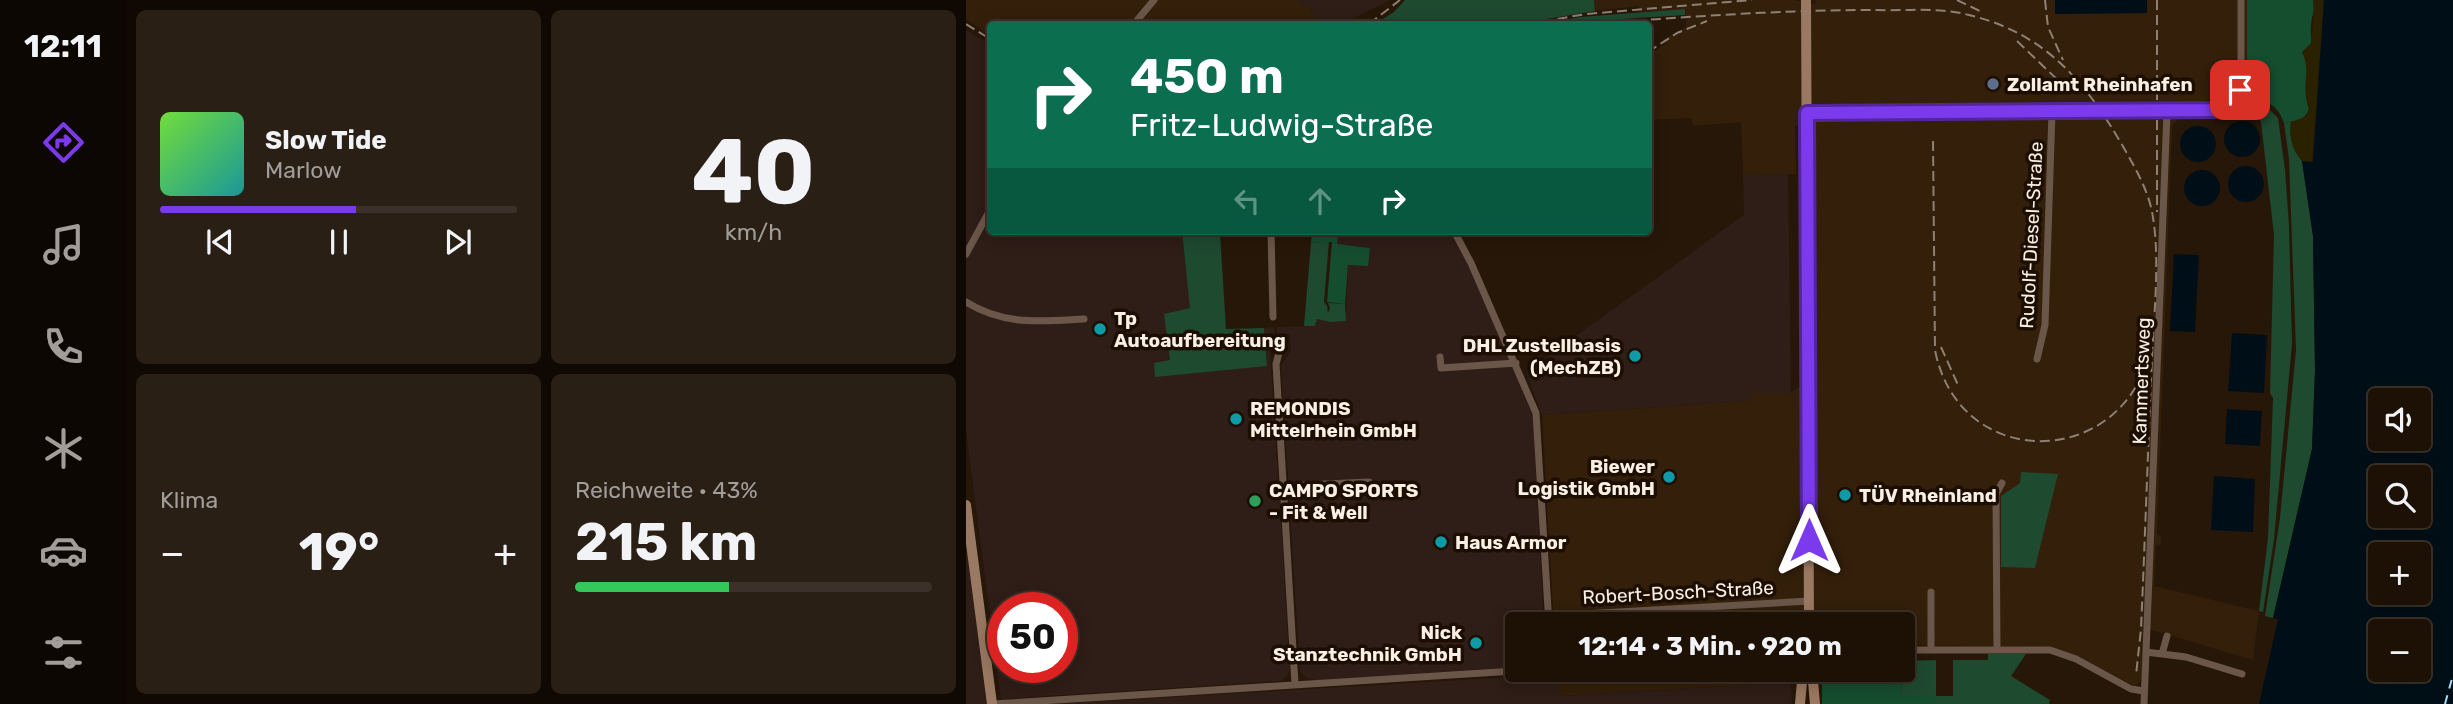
<!DOCTYPE html>
<html lang="de">
<head>
<meta charset="utf-8">
<style>
  body { margin:0; font-family:Rubik,sans-serif; background:#2a1f14; color:#f1f3f6; height:100vh; display:flex; flex-direction:column; font-size:26px; white-space:nowrap }
  * { box-sizing:border-box; margin:0 }
  p { font-size:23px; color:#a09d9b }
  .icon { flex:none; width:38px; height:38px; fill:none; stroke:currentColor; stroke-width:2; stroke-linecap:round; stroke-linejoin:round }
  .map { position:relative; flex:1; overflow:hidden }
  .details { display:flex; flex-direction:column; gap:10px; padding:10px; background:#100903; width:840px }
  .details>* { flex:none }
  .top-card { position:absolute; left:21px; top:21px; width:665px; height:214px; border-radius:7px; box-shadow:0 4px 18px #0003,0 0 0 2px #3b3128; background:#0b6e4f; color:#fff; overflow:hidden }
  .fabs { position:absolute; left:1402px; top:388px; display:grid; gap:14px }
  .fabs a { display:grid; place-items:center; width:63px; height:63px; border-radius:7px; background:#1d1106; box-shadow:0 4px 18px #0003,0 0 0 2px #3b3128; font-size:35px }
  .speed { position:absolute; left:21px; top:592px; display:flex; gap:14px; font-size:35px; font-weight:700; text-align:center }
  .speed>* { display:grid; place-content:center; width:91px; height:91px; border-radius:50%; background:#1d1106; box-shadow:0 4px 18px #0003,0 0 0 2px #3b3128; line-height:1 }
  .speed .limit { border:10px solid #d22; background:#fff; color:#111 }
  .pin { position:absolute; display:grid; place-items:center; width:60px; height:60px; color:#fff; margin:-30px; border-radius:14px; box-shadow:0 4px 10px #0006 }
  .me { position:absolute; width:77px; margin:-38px; rotate:0deg; stroke-linejoin:round; filter:drop-shadow(0 0 5px #0008) }
  .turn { display:flex; align-items:center; gap:24px; height:147px; padding:0 28px; font-size:32px }
  .turn .icon { width:91px; height:91px; stroke-width:2.5 }
  .turn b { display:block; font-size:49px; line-height:60px }
  .lanes { display:flex; align-items:center; height:66px; padding:0 28px; background:#0003; justify-content:center; gap:35px; direction:ltr }
  .lanes .off { opacity:.35 }
  .big { font-size:52px; font-weight:700; line-height:1.1 }
  .details .tile { flex:1; display:flex; flex-direction:column; justify-content:center; gap:10px; min-width:0; padding:0 24px; border-radius:10px; background:#2a1f14 }
  .details .dial { align-items:center; gap:0 }
  .dial b { font-size:91px; line-height:1 }
  .song { display:flex; align-items:center; gap:21px }
  .cover { width:84px; height:84px; border-radius:10px; background:linear-gradient(135deg,hsl(100 70% 55%),hsl(180 70% 35%)) }
  .played { height:7px; border-radius:4px; background:linear-gradient(90deg,#7c3aed 55%,#3b3128 55%) }
  .keys { display:flex; justify-content:space-around; direction:ltr }
  .heat { display:flex; justify-content:space-between; align-items:center; font-size:38px; direction:ltr }
  .charge { height:10px; border-radius:5px; background:linear-gradient(90deg,#34c759 43%,#3b3128 0) }
  .details .tiles { flex:1; display:grid; gap:10px; grid-template-columns:repeat(2,1fr) }
  .trip { position:absolute; left:539px; top:612px; width:410px; height:70px; border-radius:7px; background:#1d1106; box-shadow:0 4px 18px #0003,0 0 0 2px #3b3128; font-weight:700; line-height:70px; text-align:center }
  main { display:flex; flex:1; min-height:0 }
  .menu { display:flex; flex-direction:column; width:126px; justify-content:space-around; align-items:center; background:#0c0702; color:#a09d9b }
  .menu .icon { width:49px; height:49px }
  .menu .active { color:#7c3aed }
  .menu b { font-size:32px; color:#f1f3f6 }
  .map>svg:first-child { display:block }
  .commercial { fill:#2f1d17; fill-rule:evenodd }
  .built { fill:#331f0a }
  .green { fill:#1e4a30 }
  .forest { fill:#154d2f }
  .sand { fill:#2a2101 }
  .water { fill:#000f17; fill-rule:evenodd }
  .lines { fill:none; stroke-linecap:round; stroke-linejoin:round }
  .ferry { stroke:#a7dcf6; stroke-width:2; stroke-dasharray:9 7; stroke-linecap:butt }
  .street { stroke:#6b5749; stroke-width:7 }
  .secondary { stroke:#9a7962; stroke-width:10 }
  .rail { stroke:#8e8074; stroke-width:2; stroke-dasharray:10 5; stroke-linecap:butt }
  .route-casing { stroke:#51269a; stroke-width:18 }
  .route { stroke:#7c3aed; stroke-width:12 }
  .service-dot { fill:#5c6f8a; stroke:#1d0e02; stroke-width:2.5 }
  .culture-dot { fill:#0f9aa8; stroke:#1d0e02; stroke-width:2.5 }
  .leisure-dot { fill:#2e9e5b; stroke:#1d0e02; stroke-width:2.5 }
  .labels { text-anchor:middle; stroke-width:7; stroke-linejoin:round; paint-order:stroke }
  .poi-label { font-size:19px; font-weight:bold; fill:#faefe5; stroke:#1d0e02; text-anchor:start }
  .street-label { font-size:19px; fill:#faefe5; stroke:#1d0e02 }
</style>
</head>
<body>
<main>
<nav class="menu">
<b>12:11</b>
<svg class="icon active" aria-label="directions" viewBox="0 0 24 24"><path d="M12 3l9 9-9 9-9-9zM9 14v-3h6M13 9l2 2-2 2"/></svg>
<svg class="icon" aria-label="music" viewBox="0 0 24 24"><path d="M9 18V5l10-2v13"/><circle cx="6" cy="18" r="3"/><circle cx="16" cy="16" r="3"/></svg>
<svg class="icon" aria-label="phone" viewBox="0 0 24 24"><path d="M5 4h4l2 5-3 2q2 4 5 5l2-3 5 2v4C11 20 4 13 5 4z"/></svg>
<svg class="icon" aria-label="climate" viewBox="0 0 24 24"><path d="M12 3v18M4 7l16 10M4 17L20 7"/></svg>
<svg class="icon" aria-label="car" viewBox="0 0 24 24"><path d="M5 17H2v-5l4-1 3-4h7l3 4 3 1v5h-3M9 17h6M6 11h13"/><circle cx="7" cy="17" r="2"/><circle cx="17" cy="17" r="2"/></svg>
<svg class="icon" aria-label="filters" viewBox="0 0 24 24"><path d="M4 7h16M4 17h16"/><circle cx="9" cy="7" r="2"/><circle cx="15" cy="17" r="2"/></svg>
</nav>
<section class="details">
<div class="tiles">
<div class="tile">
<div class="song"><i class="cover"></i><div><b>Slow Tide</b><p>Marlow</p></div></div>
<div class="played"></div>
<div class="keys"><svg class="icon" aria-label="previous" viewBox="0 0 24 24"><path d="M18 5L8 12l10 7zM5 5v14"/></svg><svg class="icon" aria-label="pause" viewBox="0 0 24 24"><path d="M8 5v14M16 5v14"/></svg><svg class="icon" aria-label="next" viewBox="0 0 24 24"><path d="M6 5l10 7-10 7zM19 5v14"/></svg></div>
</div>
<div class="tile dial"><b>40</b><p>km/h</p></div>
<div class="tile"><p>Klima</p>
<div class="heat"><a>−</a><b class="big">19°</b><a>+</a></div>
</div>
<div class="tile"><p>Reichweite · 43%</p><b class="big">215 km</b><div class="charge"></div></div>
</div>
</section>
<div class="map">
<svg width="1487" height="704" viewBox="0 0 1487 704">
  <rect width="100%" height="100%" fill="#271708"/>
  <path class="commercial" d="M332,0H424L376,24H353L342,4L336,7Z
    M0,30L24,44V231H216L225,308L301,366L298,328L308,327V333H303L324,670L320,677L314,681L35,699L0,431ZM37,607H96V667H37Z
    M822,174L825,393H784V401L576,415L560,372L778,215L777,175Z
    M372,231H484L501,262L565,409L567,418L578,625H551V667L351,680L343,679L334,671L315,366L325,350L324,335L311,334V327L349,326L351,319L364,322L380,313L382,264L404,248L370,244Z
    M0,535L22,704H0Z
    M583,670H591L593,696L825,682L826,704H87L566,676Z"/>
  <path class="built" d="M0,0H332L336,6L342,4L353,24H24V36L0,19Z
    M628,0H828L849,4L850,0H1089V13L1093,14L1180,13L1181,0H1281V82L1279,99L1270,111L1262,115L1214,117L1206,126L1191,534L1195,537V544L1190,546L1188,586L1293,611L1287,660L1179,628L1176,680L1169,686L1111,657L1084,647L936,645V625H588L576,415L784,401V393H825L849,375V125H829L830,174L777,175L775,122L727,126L725,118L683,120V55L699,44L696,40L720,27L719,9L674,12L673,6L629,11Z
    M591,670H827L825,682L593,696Z"/>
  <path class="green" d="M439,0H628L629,11L551,24H409L428,12Z
    M719,9V15L578,24L614,17Z
    M1277,102L1301,107L1312,118L1319,170L1323,226L1326,344L1308,539L1297,612L1293,611L1302,538L1307,398L1304,393L1308,235L1295,122L1291,116L1270,111Z
    M1325,122C1323,137 1326,149 1336,161L1347,236L1349,371L1346,449L1307,618L1299,616L1314,518L1330,350L1323,159L1318,123Z
    M216,231H267L254,233L260,329L298,328L301,366L189,377L188,363L204,360L198,314L224,308Z
    M363,241L358,302L361,306L362,313L364,308L362,303L379,304L380,321L364,322L351,319L349,326H338L345,243Z
    M1055,472L1092,474L1069,568L1035,567V496L1054,483Z
    M1022,654H1060L1045,676L1084,700L1083,704H967L969,696H935L936,661L970,660V696H987V660H1022Z"/>
  <path class="forest" d="M1281,0H1347C1349,13 1346,13 1345,26C1344,32 1346,38 1345,43C1343,65 1335,87 1343,109C1338,121 1331,121 1318,123C1310,101 1300,102 1279,98L1281,82Z
    M346,231H372L371,244L404,248L402,266L382,265L379,304L361,302L366,242L345,243Z
    M856,670H935V696H970L967,704H856Z"/>
  <path class="sand" d="M1347,0H1358L1346,162L1336,161C1326,149 1323,137 1325,122L1339,117L1343,109C1335,88 1346,72 1336,52L1346,42C1345,27 1350,13 1347,0Z"/>
  <path class="water" d="M1089,0H1181V13L1089,14Z
    M1358,0H1487V704H1293L1312,619L1307,618L1346,449L1349,371L1347,236L1336,161L1347,162ZM1414,401H1452V439H1414ZM1414,478H1452V516H1414ZM1414,555H1452V593H1414ZM1414,632H1452V670H1414Z
    M1258 139a18 18 0 1 1 36 0a18 18 0 1 1-36 0Z
    M1214 144a18 18 0 1 1 36 0a18 18 0 1 1-36 0Z
    M1262 184a18 18 0 1 1 36 0a18 18 0 1 1-36 0Z
    M1218 188a18 18 0 1 1 36 0a18 18 0 1 1-36 0Z
    M1208,254L1233,255L1229,332L1204,331Z
    M1266,333L1301,335L1298,393L1262,391Z
    M1261,409L1296,411L1294,446L1259,444Z
    M1248,476L1289,479L1287,532L1245,530Z"/>
  <g class="lines">
    <path class="ferry" d="M1479,704L1487,675"/>
    <path class="street" d="M168,24L188,0
      M841,113L1191,112L1248,110L1265,104L1271,97L1275,82V0
      M305,231L307,317
      M488,231L505,263L570,413L583,625
      M0,254L24,210
      M0,302C38,326 75,321 118,319
      M315,345L310,364L329,684
      M474,357L475,368L550,363
      M1071,359L1079,325L1086,112
      M317,486L403,482L404,491
      M965,592V650
      M583,616L843,601
      M1031,649L1030,494L1036,483
      M936,650H1084L1110,659L1165,689L1178,691
      M1180,652L1220,657L1276,674
      M1196,654L1201,636
      M27,704L565,670
      M1178,704L1201,112"/>
    <path class="secondary" d="M840,0L843,625
      M0,505L26,704
      M846,670L849,704
      M834,704L837,670"/>
    <path class="rail" d="M991,0L1016,12
      M1079,0L1082,27L1097,60
      M1191,0V212
      M0,24L24,39
      M403,24L434,0
      M562,24L620,14L786,0
      M625,24C719,17 812,10 906,10C938,11 972,7 1003,15C1078,33 1118,80 1155,143C1167,164 1179,184 1185,207C1195,251 1188,312 1186,358C1182,448 1179,538 1175,629L1170,675
      M1051,41L1099,87
      M682,52L711,33L741,21
      M967,141L969,350C992,469 1148,471 1182,359
      M975,347L992,385"/>
  </g>
  <g class="lines">
    <g class="route-casing">
      <path id="route" d="M843,540L841,113L1248,110L1265,104L1274,90"/>
    </g>
    <use href="#route" class="route"/>
  </g>
  <circle class="service-dot" cx="1027" cy="84" r="7"/>
  <g class="culture-dot">
    <circle cx="134" cy="329" r="7"/>
    <circle cx="669" cy="356" r="7"/>
    <circle cx="270" cy="419" r="7"/>
    <circle cx="703" cy="477" r="7"/>
    <circle cx="879" cy="495" r="7"/>
    <circle cx="475" cy="542" r="7"/>
    <circle cx="510" cy="643" r="7"/>
  </g>
  <circle class="leisure-dot" cx="289" cy="501" r="7"/>
  <g class="labels">
    <g class="poi-label">
      <text x="1041" y="91">Zollamt Rheinhafen</text>
      <text x="148" y="325">Tp<tspan x="148" dy="22">Autoaufbereitung</tspan></text>
      <text x="655" y="352" text-anchor="end">DHL Zustellbasis<tspan x="655" dy="22">(MechZB)</tspan></text>
      <text x="284" y="415">REMONDIS<tspan x="284" dy="22">Mittelrhein GmbH</tspan></text>
      <text x="689" y="473" text-anchor="end">Biewer<tspan x="689" dy="22">Logistik GmbH</tspan></text>
      <text x="303" y="497">CAMPO SPORTS<tspan x="303" dy="22">- Fit &amp; Well</tspan></text>
      <text x="893" y="502">TÜV Rheinland</text>
      <text x="489" y="549">Haus Armor</text>
      <text x="496" y="639" text-anchor="end">Nick<tspan x="496" dy="22">Stanztechnik GmbH</tspan></text>
    </g>
    <g class="street-label">
      <text transform="translate(1065 235) rotate(-87)" y="7">Rudolf-Diesel-Straße</text>
      <text transform="translate(1175 381) rotate(-88)" y="7">Kammertsweg</text>
      <text transform="translate(712 592) rotate(-3)" y="7">Robert-Bosch-Straße</text>
    </g>
  </g>
</svg>
<div class="fabs">
<a><svg class="icon" aria-label="sound" viewBox="0 0 24 24"><path d="M4 9h4l5-4v14l-5-4H4zM17 9q2 3 0 6"/></svg></a>
<a><svg class="icon" aria-label="search" viewBox="0 0 24 24"><circle cx="10" cy="10" r="6"/><path d="M15 15l6 6"/></svg></a>
<a>+</a>
<a>−</a>
</div>
<div class="speed"><div class="limit">50</div></div>
<div class="pin" style="left:1274px;top:90px;background:#d93025"><svg class="icon" aria-label="arrive" viewBox="0 0 24 24"><path d="M6 21V4h12l-3 4 3 4H6"/></svg></div>
<svg class="me" style="left:843px;top:540px" viewBox="-20 -20 40 40"><path d="M0-17L14 15 0 8-14 15z" fill="#7c3aed" stroke="#fff" stroke-width="4"/></svg>
<div class="trip">12:14 · 3 Min. · 920 m</div>
<div class="top-card">
<div class="turn"><svg class="icon" aria-label="right" viewBox="0 0 24 24"><path d="M7 20v-9h11M14 6l5 5-5 5"/></svg><div><b>450 m</b>Fritz-Ludwig-Straße</div></div>
<div class="lanes"><svg class="icon off" aria-label="left" viewBox="0 0 24 24"><path d="M17 20v-9H6M10 6l-5 5 5 5"/></svg><svg class="icon off" aria-label="ahead" viewBox="0 0 24 24"><path d="M12 20V5M6 11l6-6 6 6"/></svg><svg class="icon" aria-label="right" viewBox="0 0 24 24"><path d="M7 20v-9h11M14 6l5 5-5 5"/></svg></div>
</div>
</div>
</main>
</body>
</html>
